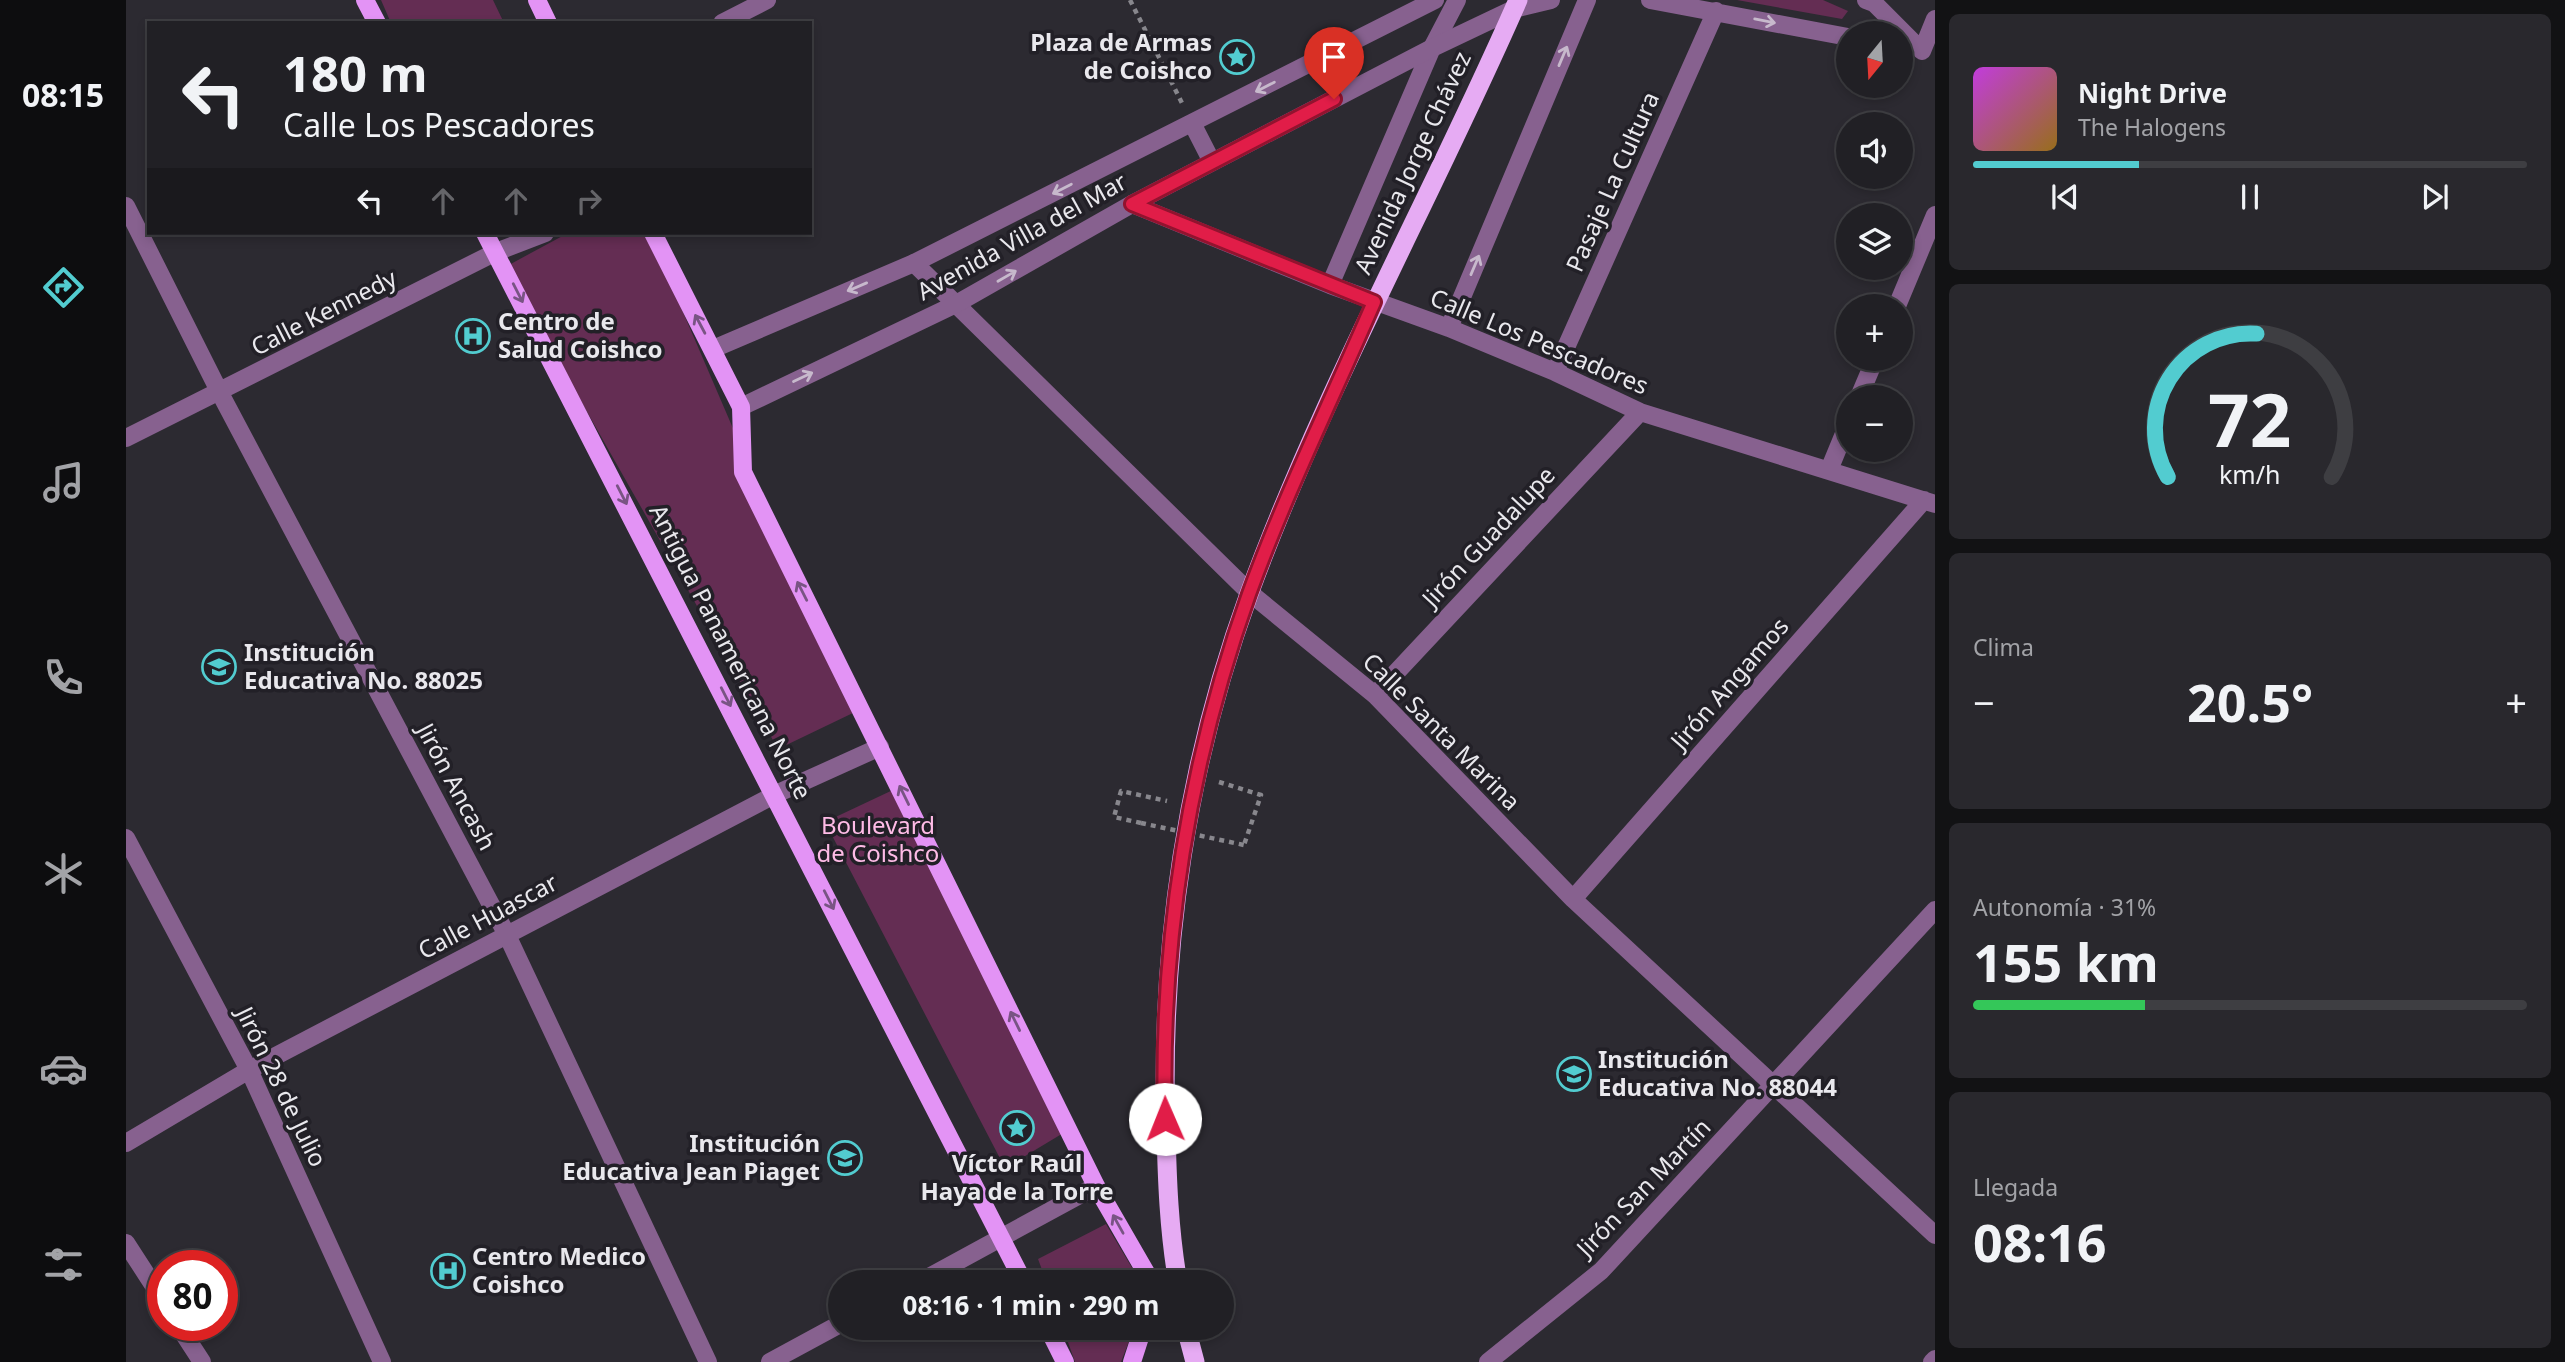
<!DOCTYPE html>
<html lang="es">
<head>
<meta charset="utf-8">
<style>
  body { margin:0; font-family:"Noto Sans",sans-serif; background:#29282d; color:#f1f3f6; height:100vh; display:flex; flex-direction:column; font-size:26px; white-space:nowrap }
  * { box-sizing:border-box; margin:0 }
  p { font-size:23px; color:#a2a3a7 }
  .icon { flex:none; width:38px; height:38px; fill:none; stroke:currentColor; stroke-width:2; stroke-linecap:round; stroke-linejoin:round }
  .map { position:relative; flex:1; overflow:hidden }
  .details { display:flex; flex-direction:column; gap:14px; padding:14px; background:#121214; width:630px }
  .details>* { flex:none }
  .hud { position:absolute; left:21px; top:21px; width:665px; height:214px; border-radius:0px; box-shadow:0 4px 10px #0003,0 0 0 2px #3e3e42; background:#212025; color:#f1f3f6; overflow:hidden }
  .needle { width:46px; rotate:198deg }
  .fabs { position:absolute; left:1710px; top:21px; display:grid; gap:14px }
  .fabs a { display:grid; place-items:center; width:77px; height:77px; border-radius:50%; background:#212025; box-shadow:0 4px 10px #0003,0 0 0 2px #3e3e42; font-size:35px }
  .speed { position:absolute; left:21px; top:1250px; display:flex; gap:14px; font-size:35px; font-weight:700; text-align:center }
  .speed>* { display:grid; place-content:center; width:91px; height:91px; border-radius:50%; background:#212025; box-shadow:0 4px 10px #0003,0 0 0 2px #3e3e42; line-height:1 }
  .speed .limit { border:10px solid #d22; background:#fff; color:#111 }
  .pin { position:absolute; display:grid; place-items:center; width:60px; height:60px; color:#fff; margin:-72px -30px; border-radius:50% 50% 50% 0; rotate:-45deg; box-shadow:0 0 7px #0007 }
  .pin .icon { rotate:45deg }
  .me { position:absolute; width:77px; margin:-38px; rotate:359deg; stroke-linejoin:round; filter:drop-shadow(0 0 5px #0008) }
  .turn { display:flex; align-items:center; gap:24px; height:147px; padding:0 21px; font-size:32px }
  .turn .icon { width:91px; height:91px; stroke-width:2.5 }
  .turn b { display:block; font-size:49px; line-height:60px }
  .lanes { display:flex; align-items:center; height:66px; padding:0 21px; background:#0003; justify-content:center; gap:35px; direction:ltr }
  .lanes .off { opacity:.35 }
  .big { font-size:52px; font-weight:700; line-height:1.1 }
  .details .card { flex:1; display:flex; flex-direction:column; justify-content:center; gap:10px; min-width:0; padding:0 24px; border-radius:10px; background:#29282d }
  .details .dial { align-items:center; gap:0 }
  .dial svg { height:182px; overflow:visible; fill:none; stroke:#3e3e42; stroke-width:7; stroke-linecap:round; text-anchor:middle }
  .dial text { fill:#f1f3f6; stroke:none }
  .song { display:flex; align-items:center; gap:21px }
  .cover { width:84px; height:84px; border-radius:10px; background:linear-gradient(135deg,hsl(290 70% 55%),hsl(40 70% 35%)) }
  .played { height:7px; border-radius:4px; background:linear-gradient(90deg,#52ccd0 30%,#3e3e42 30%) }
  .keys { display:flex; justify-content:space-around; direction:ltr }
  .heat { display:flex; justify-content:space-between; align-items:center; font-size:38px; direction:ltr }
  .charge { height:10px; border-radius:5px; background:linear-gradient(90deg,#34c759 31%,#3e3e42 0) }
  .trip { position:absolute; left:702px; top:1270px; width:406px; height:70px; border-radius:35px; background:#212025; box-shadow:0 4px 10px #0003,0 0 0 2px #3e3e42; font-weight:700; line-height:70px; text-align:center }
  main { display:flex; flex:1; min-height:0 }
  .dock { display:flex; flex-direction:column; width:126px; justify-content:space-around; align-items:center; background:#0d0d0f; color:#a2a3a7 }
  .dock .icon { width:49px; height:49px }
  .dock .current { color:#52ccd0 }
  .dock b { font-size:32px; color:#f1f3f6 }
  .map>svg:first-child { display:block }
  .green { fill:#642d53 }
  .lines { fill:none; stroke-linecap:round; stroke-linejoin:round }
  .path { stroke:#88878d; stroke-width:4.5; stroke-dasharray:5 5; stroke-linecap:butt }
  .minor { stroke:#87618f; stroke-width:18 }
  .tertiary { stroke:#87618f; stroke-width:18 }
  .primary { stroke:#e393f5; stroke-width:18 }
  .trunk { stroke:#e6abf3; stroke-width:19 }
  .path-bridge { stroke:#88878d; stroke-width:4.5; stroke-dasharray:5 5; stroke-linecap:butt }
  .oneway { stroke:#c7b9cc }
  .oneway2 { stroke:#795484 }
  .route-casing { stroke:#92132f; stroke-width:18 }
  .route { stroke:#e11d48; stroke-width:12 }
  .labels { text-anchor:middle; stroke-width:7; stroke-linejoin:round; paint-order:stroke }
  .poi-label { font-size:24px; font-weight:bold; fill:#e9e8ed; stroke:#222027; text-anchor:start }
  .street-label { font-size:24px; fill:#e9e8ed; stroke:#222027 }
  .park-label { font-size:24px; fill:#febbe6; stroke:#222027 }
</style>
</head>
<body>
<main>
<nav class="dock">
<b>08:15</b>
<svg class="icon current" aria-label="directions" viewBox="0 0 24 24"><path d="M12 3l9 9-9 9-9-9zM9 14v-3h6M13 9l2 2-2 2"/></svg>
<svg class="icon" aria-label="music" viewBox="0 0 24 24"><path d="M9 18V5l10-2v13"/><circle cx="6" cy="18" r="3"/><circle cx="16" cy="16" r="3"/></svg>
<svg class="icon" aria-label="phone" viewBox="0 0 24 24"><path d="M5 4h4l2 5-3 2q2 4 5 5l2-3 5 2v4C11 20 4 13 5 4z"/></svg>
<svg class="icon" aria-label="climate" viewBox="0 0 24 24"><path d="M12 3v18M4 7l16 10M4 17L20 7"/></svg>
<svg class="icon" aria-label="car" viewBox="0 0 24 24"><path d="M5 17H2v-5l4-1 3-4h7l3 4 3 1v5h-3M9 17h6M6 11h13"/><circle cx="7" cy="17" r="2"/><circle cx="17" cy="17" r="2"/></svg>
<svg class="icon" aria-label="filters" viewBox="0 0 24 24"><path d="M4 7h16M4 17h16"/><circle cx="9" cy="7" r="2"/><circle cx="15" cy="17" r="2"/></svg>
</nav>
<div class="map">
<svg width="1809" height="1362" viewBox="0 0 1809 1362">
  <rect width="100%" height="100%" fill="#2c2a31"/>
  <path class="green" d="M255,0H367L378,23H265Z
    M1611,0H1697L1722,11L1716,19Z
    M442,233H523L729,712L652,749L379,267Z
    M769,789L939,1132L879,1168L699,822Z
    M980,1224L1015,1283H921L912,1259Z
    M937,1328H1008L995,1362H949Z"/>
  <g class="lines">
    <path class="path" d="M1004,0L1056,103
      M1093,782L1135,795L1118,845
      M1015,823L988,817L995,791L1041,801"/>
    <path class="minor" d="M1524,0L1722,37
      M1740,0L1748,3L1796,51
      M1388,9L1425,0
      M596,23L641,0
      M1796,51L1809,19
      M1006,204L1204,285L1323,328L1429,372L1514,412L1809,504
      M0,206L94,393L381,935L582,1362
      M788,263L1124,593L1249,695L1447,899L1809,1235
      M1204,285L1306,48L1331,0
      M1771,306L1809,215
      M1323,328L1461,0
      M1429,372L1590,11
      M1733,397L1749,359
      M0,438L370,252L419,233
      M1703,470L1722,424
      M1249,695L1514,412
      M0,838L123,1070L256,1362
      M1447,899L1798,500
      M0,1143L123,1070L650,794L754,747
      M0,1243L37,1300
      M792,1283L970,1186
      M52,1325L76,1362
      M644,1362L714,1324
      M1362,1362L1475,1271L1809,910
      M1806,1362L1809,1359"/>
    <path class="tertiary" d="M1066,123L1086,162
      M587,349L788,263L1309,0
      M615,407L830,304L1006,204L1306,48L1388,9"/>
    <path class="primary" d="M239,0L251,23
      M411,0L422,23
      M359,233L898,1283
      M527,233L615,407L617,472L970,1186L1026,1283
      M922,1328L939,1362
      M1006,1362L1017,1328"/>
    <path class="trunk" d="M1052,1283C1043,1231 1041,1179 1040,1127C1034,947 1061,764 1123,594C1198,389 1305,199 1392,0
      M1060,1328L1069,1362"/>
    <path class="path-bridge" d="M1015,823L1118,845"/>
  </g>
  <defs><path id="oneway-shaft" d="M-6 0H5M1.5-3L5.5 0L1.5 3" fill="none" stroke-width="1.6" stroke-linecap="round" stroke-linejoin="round" transform="scale(1.75)"/></defs>
  <g class="oneway">
    <use href="#oneway-shaft" transform="translate(1639 21) rotate(11)"/>
    <use href="#oneway-shaft" transform="translate(1437 56) rotate(-67)"/>
    <use href="#oneway-shaft" transform="translate(1139 87) rotate(153)"/>
    <use href="#oneway-shaft" transform="translate(936 189) rotate(153)"/>
    <use href="#oneway-shaft" transform="translate(1349 265) rotate(-67)"/>
    <use href="#oneway-shaft" transform="translate(881 276) rotate(-30)"/>
    <use href="#oneway-shaft" transform="translate(731 287) rotate(157)"/>
    <use href="#oneway-shaft" transform="translate(677 377) rotate(-25)"/>
  </g>
  <g class="oneway2">
    <use href="#oneway-shaft" transform="translate(392 293) rotate(63)"/>
    <use href="#oneway-shaft" transform="translate(574 324) rotate(-118)"/>
    <use href="#oneway-shaft" transform="translate(496 495) rotate(63)"/>
    <use href="#oneway-shaft" transform="translate(676 591) rotate(-117)"/>
    <use href="#oneway-shaft" transform="translate(600 697) rotate(63)"/>
    <use href="#oneway-shaft" transform="translate(778 795) rotate(-116)"/>
    <use href="#oneway-shaft" transform="translate(703 900) rotate(63)"/>
    <use href="#oneway-shaft" transform="translate(889 1021) rotate(-116)"/>
    <use href="#oneway-shaft" transform="translate(992 1224) rotate(-119)"/>
  </g>
  <g class="lines">
    <g class="route-casing">
      <path id="route" d="M1039,1119C1034,942 1063,762 1123,594C1159,495 1206,399 1248,302L1006,204L1208,99"/>
    </g>
    <use href="#route" class="route"/>
  </g>
  <defs>
    <g id="sight-ring" transform="scale(1.75)"><circle r="9.5" fill="#222027" stroke="#52ccd0" stroke-width="1.5"/><path d="M0-6L1.8-2.2L6-1.7L2.9 1.2L3.7 5.4L0 3.3L-3.7 5.4L-2.9 1.2L-6-1.7L-1.8-2.2Z" fill="#52ccd0"/></g>
    <g id="hospital-ring" transform="scale(1.75)"><circle r="9.5" fill="#222027" stroke="#52ccd0" stroke-width="1.5"/><path d="M-5-5h3v3.5h4V-5h3V5h-3V1.5h-4V5h-3Z" fill="#52ccd0"/></g>
    <g id="school-ring" transform="scale(1.75)"><circle r="9.5" fill="#222027" stroke="#52ccd0" stroke-width="1.5"/><path d="M0-5L7-2L0 1L-7-2ZM-4 1L0 2.5L4 1V4Q0 6-4 4Z" fill="#52ccd0"/></g>
  </defs>
  <g fill-rule="evenodd">
    <use href="#sight-ring" x="1111" y="57"/>
    <use href="#hospital-ring" x="347" y="336"/>
    <use href="#school-ring" x="93" y="667"/>
    <use href="#school-ring" x="1448" y="1074"/>
    <use href="#sight-ring" x="891" y="1128"/>
    <use href="#school-ring" x="719" y="1158"/>
    <use href="#hospital-ring" x="322" y="1271"/>
  </g>
  <g class="labels">
    <g class="poi-label">
      <text x="1086" y="51" text-anchor="end">Plaza de Armas<tspan x="1086" dy="28">de Coishco</tspan></text>
      <text x="372" y="330">Centro de<tspan x="372" dy="28">Salud Coishco</tspan></text>
      <text x="118" y="661">Institución<tspan x="118" dy="28">Educativa No. 88025</tspan></text>
      <text x="1472" y="1068">Institución<tspan x="1472" dy="28">Educativa No. 88044</tspan></text>
      <text x="694" y="1152" text-anchor="end">Institución<tspan x="694" dy="28">Educativa Jean Piaget</tspan></text>
      <text x="891" y="1172" text-anchor="middle">Víctor Raúl<tspan x="891" dy="28">Haya de la Torre</tspan></text>
      <text x="346" y="1265">Centro Medico<tspan x="346" dy="28">Coishco</tspan></text>
    </g>
    <g class="street-label">
      <text transform="translate(1287 163) rotate(-65)" y="8">Avenida Jorge Chávez</text>
      <text transform="translate(1487 182) rotate(-66)" y="8">Pasaje La Cultura</text>
      <text transform="translate(896 237) rotate(-29)" y="8">Avenida Villa del Mar</text>
      <text transform="translate(198 313) rotate(-27)" y="8">Calle Kennedy</text>
      <text transform="translate(1413 342) rotate(23)" y="8">Calle Los Pescadores</text>
      <text transform="translate(1363 537) rotate(-47)" y="8">Jirón Guadalupe</text>
      <text transform="translate(604 652) rotate(63)" y="8">Antigua Panamericana Norte</text>
      <text transform="translate(1604 684) rotate(-49)" y="8">Jirón Angamos</text>
      <text transform="translate(1315 732) rotate(45)" y="8">Calle Santa Marina</text>
      <text transform="translate(330 787) rotate(62)" y="8">Jirón Ancash</text>
      <text transform="translate(362 917) rotate(-28)" y="8">Calle Huascar</text>
      <text transform="translate(155 1087) rotate(64)" y="8">Jirón 28 de Julio</text>
      <text transform="translate(1518 1188) rotate(-46)" y="8">Jirón San Martín</text>
    </g>
    <g class="park-label">
      <text x="752" y="834">Boulevard<tspan x="752" dy="28">de Coishco</tspan></text>
    </g>
  </g>
</svg>
<div class="fabs">
<a><svg class="needle" viewBox="-14 -14 28 28"><path d="M0-13l5 13h-10z" fill="#e53935"/><path d="M0 13l5-13h-10z" fill="#a2a3a7"/></svg></a>
<a><svg class="icon" aria-label="sound" viewBox="0 0 24 24"><path d="M4 9h4l5-4v14l-5-4H4zM17 9q2 3 0 6"/></svg></a>
<a><svg class="icon" aria-label="layers" viewBox="0 0 24 24"><path d="M12 4l9 5-9 5-9-5zM3 14l9 5 9-5"/></svg></a>
<a>+</a>
<a>−</a>
</div>
<div class="speed"><div class="limit">80</div></div>
<div class="pin" style="left:1208px;top:99px;background:#d93025"><svg class="icon" aria-label="arrive" viewBox="0 0 24 24"><path d="M6 21V4h12l-3 4 3 4H6"/></svg></div>
<svg class="me" style="left:1039px;top:1119px" viewBox="-20 -20 40 40"><circle r="19" fill="#fff"/><path d="M0-13L10 11 0 6-10 11z" fill="#e11d48"/></svg>
<div class="trip">08:16 · 1 min · 290 m</div>
<div class="hud">
<div class="turn"><svg class="icon" aria-label="left" viewBox="0 0 24 24"><path d="M17 20v-9H6M10 6l-5 5 5 5"/></svg><div><b>180 m</b>Calle Los Pescadores</div></div>
<div class="lanes"><svg class="icon" aria-label="left" viewBox="0 0 24 24"><path d="M17 20v-9H6M10 6l-5 5 5 5"/></svg><svg class="icon off" aria-label="ahead" viewBox="0 0 24 24"><path d="M12 20V5M6 11l6-6 6 6"/></svg><svg class="icon off" aria-label="ahead" viewBox="0 0 24 24"><path d="M12 20V5M6 11l6-6 6 6"/></svg><svg class="icon off" aria-label="right" viewBox="0 0 24 24"><path d="M7 20v-9h11M14 6l5 5-5 5"/></svg></div>
</div>
</div>
<section class="details">
<div class="card">
<div class="song"><i class="cover"></i><div><b>Night Drive</b><p>The Halogens</p></div></div>
<div class="played"></div>
<div class="keys"><svg class="icon" aria-label="previous" viewBox="0 0 24 24"><path d="M18 5L8 12l10 7zM5 5v14"/></svg><svg class="icon" aria-label="pause" viewBox="0 0 24 24"><path d="M8 5v14M16 5v14"/></svg><svg class="icon" aria-label="next" viewBox="0 0 24 24"><path d="M6 5l10 7-10 7zM19 5v14"/></svg></div>
</div>
<div class="card dial"><svg viewBox="0 0 100 80">
<path d="M14 69A42 42 0 1 1 86 69"/>
<path d="M14 69A42 42 0 0 1 53 6" stroke="#52ccd0"/>
<text x="50" y="56" font-size="32" font-weight="700">72</text>
<text x="50" y="72" font-size="11">km/h</text>
</svg></div>
<div class="card"><p>Clima</p>
<div class="heat"><a>−</a><b class="big">20.5°</b><a>+</a></div>
</div>
<div class="card"><p>Autonomía · 31%</p><b class="big">155 km</b><div class="charge"></div></div>
<div class="card"><p>Llegada</p><b class="big">08:16</b></div>
</section>
</main>
</body>
</html>
